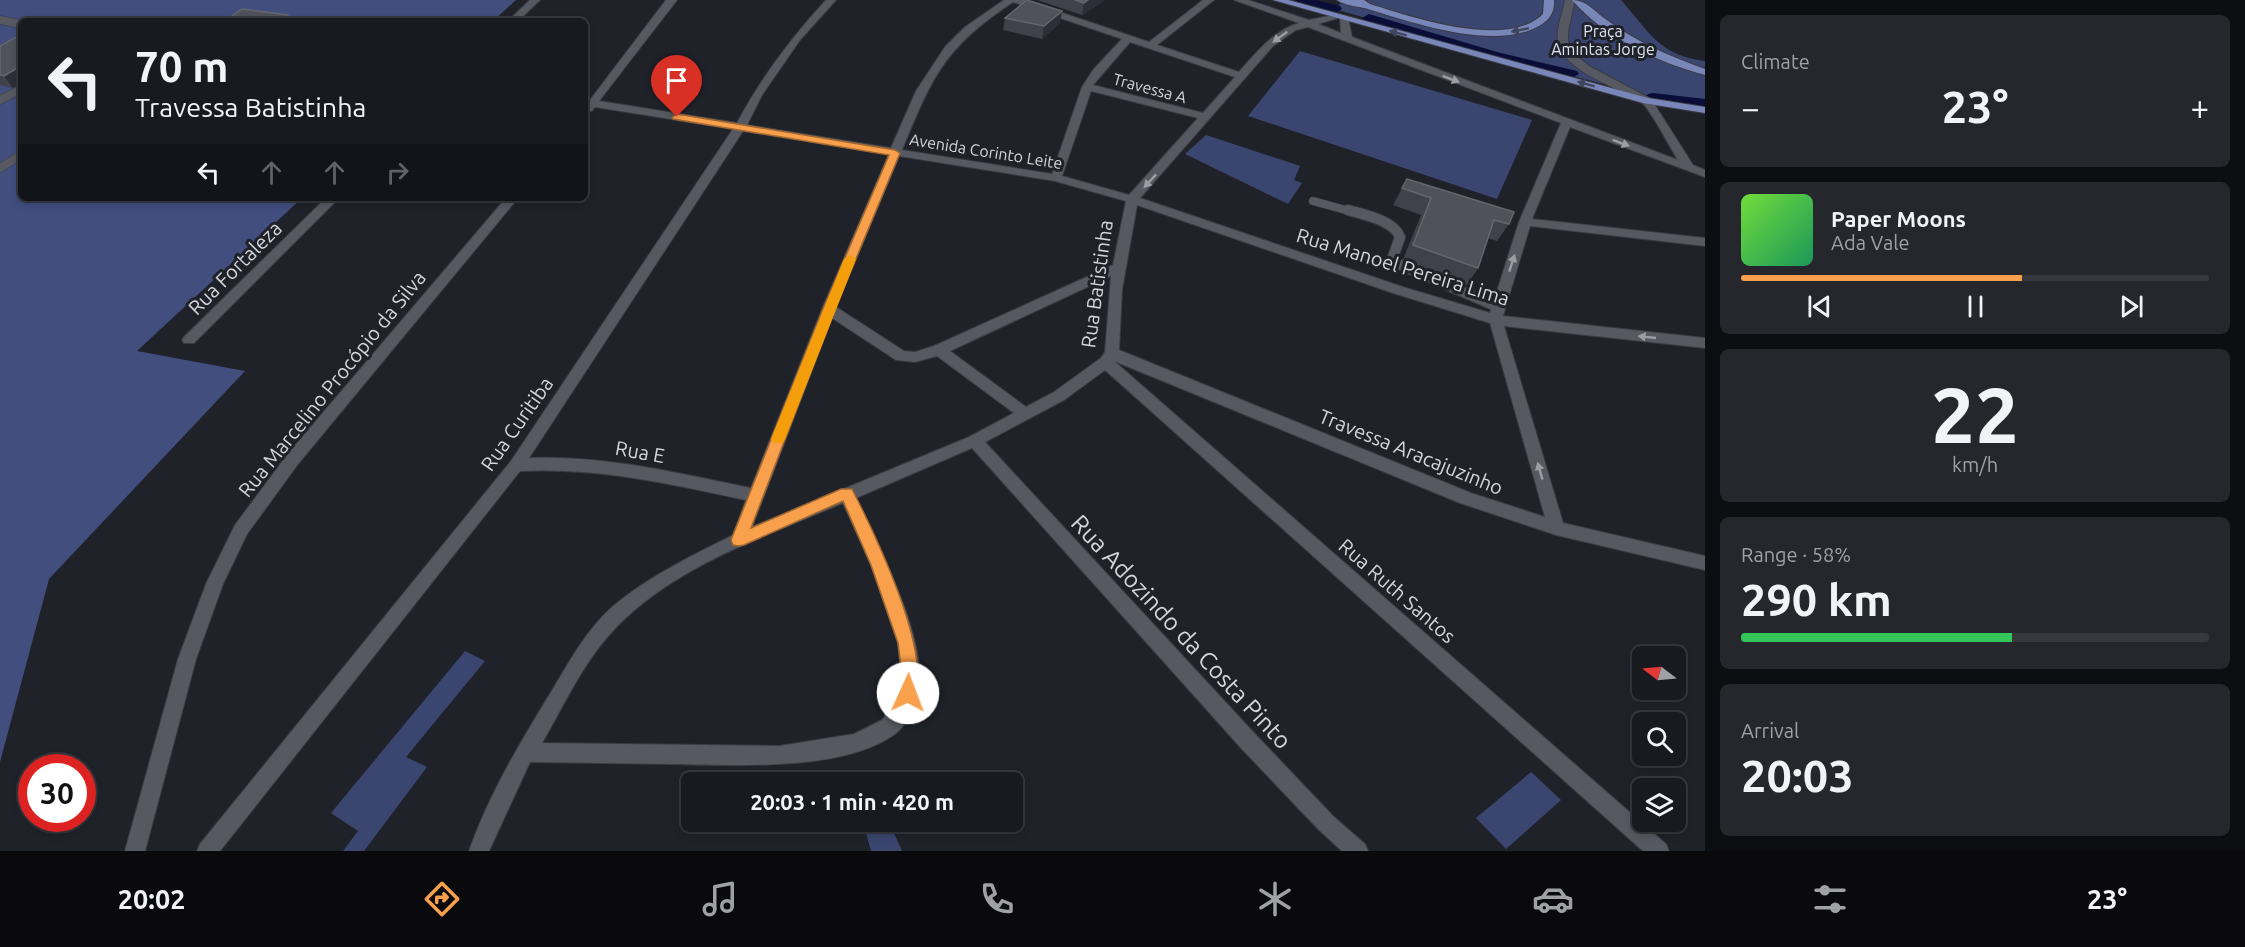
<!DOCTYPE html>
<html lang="en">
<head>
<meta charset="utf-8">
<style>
  body { margin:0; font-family:Ubuntu,sans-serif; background:#25272d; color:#f1f3f6; height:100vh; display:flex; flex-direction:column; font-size:22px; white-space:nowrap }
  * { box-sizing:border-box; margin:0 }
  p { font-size:20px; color:#9fa1a5 }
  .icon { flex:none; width:33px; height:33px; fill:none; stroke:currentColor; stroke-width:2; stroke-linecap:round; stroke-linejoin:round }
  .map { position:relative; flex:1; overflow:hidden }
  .panel { display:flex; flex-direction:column; gap:15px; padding:15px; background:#0d0e12; width:540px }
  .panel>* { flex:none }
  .banner { position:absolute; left:18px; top:18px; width:570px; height:183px; border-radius:9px; box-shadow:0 3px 9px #0003,0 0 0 2px #36383e; background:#181a20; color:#f1f3f6; overflow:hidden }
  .needle { width:39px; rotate:286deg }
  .controls { position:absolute; left:1632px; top:646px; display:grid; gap:12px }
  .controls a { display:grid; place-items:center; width:54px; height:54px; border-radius:9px; background:#181a20; box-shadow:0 3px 9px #0003,0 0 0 2px #36383e; font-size:30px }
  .speed { position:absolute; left:18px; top:754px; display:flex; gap:12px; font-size:30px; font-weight:700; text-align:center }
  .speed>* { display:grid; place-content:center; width:78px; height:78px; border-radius:50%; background:#181a20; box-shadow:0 3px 9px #0003,0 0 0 2px #36383e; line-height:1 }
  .speed .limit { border:9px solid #d22; background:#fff; color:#111 }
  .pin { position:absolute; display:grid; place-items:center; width:51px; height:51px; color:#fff; margin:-62px -26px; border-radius:50% 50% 50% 0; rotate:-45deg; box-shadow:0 0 6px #0007 }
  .pin .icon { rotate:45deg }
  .me { position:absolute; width:66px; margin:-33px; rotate:2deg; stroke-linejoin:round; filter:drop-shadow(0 0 4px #0008) }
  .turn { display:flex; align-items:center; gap:21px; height:126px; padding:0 18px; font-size:27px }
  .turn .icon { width:78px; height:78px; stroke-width:2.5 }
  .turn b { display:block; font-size:42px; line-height:51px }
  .lanes { display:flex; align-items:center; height:57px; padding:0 18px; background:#0003; justify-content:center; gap:30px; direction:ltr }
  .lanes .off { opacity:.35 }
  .big { font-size:45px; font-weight:600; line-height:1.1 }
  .panel .tile { flex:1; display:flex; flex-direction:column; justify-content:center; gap:9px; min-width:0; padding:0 21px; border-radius:9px; background:#25272d }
  .panel .dial { align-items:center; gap:0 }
  .dial b { font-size:78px; line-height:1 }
  .song { display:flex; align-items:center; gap:18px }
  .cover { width:72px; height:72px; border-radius:9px; background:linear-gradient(135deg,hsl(100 70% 55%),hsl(150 70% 35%)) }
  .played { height:6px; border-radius:3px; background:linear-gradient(90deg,#f9a04c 60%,#36383e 60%) }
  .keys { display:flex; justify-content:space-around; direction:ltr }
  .heat { display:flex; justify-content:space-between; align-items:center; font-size:33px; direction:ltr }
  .charge { height:9px; border-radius:4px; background:linear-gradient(90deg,#34c759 58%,#36383e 0) }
  .trip { position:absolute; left:681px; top:772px; width:342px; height:60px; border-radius:9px; background:#181a20; box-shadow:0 3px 9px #0003,0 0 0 2px #36383e; font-weight:600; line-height:60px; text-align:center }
  .dock { display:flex; height:96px; justify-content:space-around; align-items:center; background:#0a0a0d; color:#9fa1a5 }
  .dock .icon { width:42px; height:42px }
  .dock .on { color:#f9a04c }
  .dock b { font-size:27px; color:#f1f3f6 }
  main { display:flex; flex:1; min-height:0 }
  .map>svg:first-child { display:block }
  .green { fill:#3b4670 }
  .forest { fill:#414e7e }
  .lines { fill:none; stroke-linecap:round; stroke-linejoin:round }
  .canal { fill:#090d37; fill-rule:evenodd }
  .lane-far1-casing { stroke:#3a3c42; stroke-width:9 }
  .lane-casing { stroke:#3a3c42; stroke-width:12 }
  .street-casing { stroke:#3a3c42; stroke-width:2 }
  .primary-casing { stroke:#3a3c42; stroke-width:2 }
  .lane-far1 { stroke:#565961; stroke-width:8 }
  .lane { stroke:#565961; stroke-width:10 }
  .street { fill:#565961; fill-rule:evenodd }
  .primary { fill:#7886b9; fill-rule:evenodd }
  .wall { fill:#3f424a }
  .shaded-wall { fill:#2c2f37 }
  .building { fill:#4f525a; stroke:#64676e; stroke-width:1.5 }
  .oneway { fill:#3f455c }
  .oneway2 { fill:#9b9ea4 }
  .route { fill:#f9a04c; stroke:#a26831; stroke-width:1.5 }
  .slow { fill:#f59e0b }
  .labels { text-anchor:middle; stroke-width:6; stroke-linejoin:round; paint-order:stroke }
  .far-park-label { font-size:16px; fill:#dce1f0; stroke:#20222a }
  .far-street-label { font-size:16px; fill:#d4d6db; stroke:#20222a }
  .street-label { font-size:20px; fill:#d4d6db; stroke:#20222a }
  .near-street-label { font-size:24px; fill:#d4d6db; stroke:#20222a }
</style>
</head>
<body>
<main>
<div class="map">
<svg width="1705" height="851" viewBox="0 0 1705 851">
  <rect width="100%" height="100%" fill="#20222a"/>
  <path class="green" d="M1366,0H1621C1649,32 1660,56 1705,61V103L1653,97L1493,55L1335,9L1341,3L1363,8L1368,1Z
    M1300,51L1532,120L1497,199L1248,116Z
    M1206,135L1300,166L1294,180L1302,183L1288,204L1185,154Z
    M465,651L485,661L406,757L427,767L364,851H343L358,831L331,813Z
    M1531,772L1561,800L1506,849L1476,818Z
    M863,822H889L902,851H871Z"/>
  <path class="forest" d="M0,0H516L493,21H21V198H302L137,351L245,371L49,579L0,762Z"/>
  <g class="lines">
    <path class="canal" d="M1295,0H1316L1340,6L1342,9L1335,13L1296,3Z
      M1369,14L1497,52L1577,71L1579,74L1572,78L1488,58L1364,21L1362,18Z
      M1653,93L1705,99V107L1648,100L1646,97L1648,94Z"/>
    <g class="lane-far1-casing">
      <path id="lane-far1" d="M0,20L21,24
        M0,100L21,89
        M0,168L21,155
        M1313,201L1353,212"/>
    </g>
    <g class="lane-casing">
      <path id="lane" d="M1348,210C1365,215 1393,220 1400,237L1393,257L1396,263L1498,307"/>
    </g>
    <g class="street-casing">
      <path id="street" d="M530,0H540L518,21H508Z
        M666,0H677L599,101L737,123C761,78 791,38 826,0H836L800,40L762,95L747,125L891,148L916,91L945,47L965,27L1004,0H1024L1149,42L1203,0H1214L1157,45L1239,72C1256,53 1273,31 1299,23L1234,0H1248L1309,20L1338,14V18L1318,24L1341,33L1340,19L1348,17L1352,37L1678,160C1670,148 1650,108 1641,102C1617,86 1564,73 1558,41C1556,28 1563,12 1565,0H1575L1568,31V41L1573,53L1589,66L1651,99L1693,165L1705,170V177L1570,127L1532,219L1705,238V246L1530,226L1503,316L1705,338V348L1504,326L1563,523L1705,556V570L1556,535L1460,503L1114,361L1666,844L1669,851H1643L1105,370L1064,400L985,442L1255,734L1333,816L1365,844L1368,851H1342L1319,830L1241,748L972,448L856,498C877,544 921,627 919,677C918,696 911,722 895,734C843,772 734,765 672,764C625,763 578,763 530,762L489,851H469C489,794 521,741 553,689C572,657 591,622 622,599C656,573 695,554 733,535L746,500C671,484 598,467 520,471L220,851H197L200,844L511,461L733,129L595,107L592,111H585V99L590,100ZM1013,2L1122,39L1093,70L1082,87L1052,174L902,150C933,75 944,48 1013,2ZM1308,27L1561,123L1519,222L1490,313L1403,287L1140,198L1273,46L1296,30ZM1130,42L1235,77L1203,113L1093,85ZM1091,91L1198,118L1129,195L1062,176ZM743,131L889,154L822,309L751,488C678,473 604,455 529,458ZM899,156L1055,181L1126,201L1113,265L934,346L915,352L904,351L836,307ZM1137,205L1393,293L1490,323L1545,517L1471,493L1119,350L1122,290ZM1111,276L1105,352L1101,358L1054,392L1026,407L950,351ZM832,318L896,360L915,362L937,356L1014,413L969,437L752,527ZM843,503L871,565L898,643L901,675L899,693L896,701L882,720L854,734L779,746L542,743C563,707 582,665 610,634C669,568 763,537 843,503Z
        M326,198H339L194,343H184L182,340L184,337Z
        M506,198H518L298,464L247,534L223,584L196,659L145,851H125L178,659L206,584L235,525L287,455Z"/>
    </g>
    <g class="primary-casing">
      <path id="primary" d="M1273,0H1288L1648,98L1705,107V113L1643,103Z
        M1337,0H1364L1370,4C1412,17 1507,50 1543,14L1544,0H1554C1555,13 1549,20 1539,26C1494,51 1414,23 1368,9C1358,6 1345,6 1337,0Z
        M1572,0C1586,0 1593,10 1604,18C1634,41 1669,56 1705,69V75C1659,63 1604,37 1572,0Z"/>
    </g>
    <use href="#lane-far1" class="lane-far1"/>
    <use href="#lane" class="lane"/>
    <use href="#street" class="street"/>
    <use href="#primary" class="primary"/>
  </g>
  <path class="wall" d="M1037,0H1105L1082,15Z
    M1005,18L1060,23L1042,39L1003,30Z
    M0,46L13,88L0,85Z
    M1407,179L1509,224L1497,241L1488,238L1478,268L1467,285L1402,262L1421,215L1393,205Z"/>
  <path class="shaded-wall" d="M1088,0H1105L1082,15L1084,3Z
    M1062,11L1060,23L1042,39L1044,26Z
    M288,15L291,21H279Z
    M21,66V84L13,88L4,76Z"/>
  <path class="building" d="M1027,0L1062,11L1044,26L1005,18Z
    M1075,0H1088L1084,3Z
    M242,9L288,15L279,21H225Z
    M18,36L21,37V66L4,76L0,75V46Z
    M1407,179L1514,212L1509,224L1494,220L1478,268L1413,245L1431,198L1402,188Z"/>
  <defs><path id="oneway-solid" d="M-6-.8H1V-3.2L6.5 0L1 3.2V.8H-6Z" transform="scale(1.5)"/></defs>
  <g class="oneway">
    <use href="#oneway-solid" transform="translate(1520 30) rotate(168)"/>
    <use href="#oneway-solid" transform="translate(1398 33) rotate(-165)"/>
    <use href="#oneway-solid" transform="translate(1586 84) rotate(-165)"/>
  </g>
  <g class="oneway2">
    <use href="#oneway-solid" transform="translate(1280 37) rotate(144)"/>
    <use href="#oneway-solid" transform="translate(1451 79) rotate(21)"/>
    <use href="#oneway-solid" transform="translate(1621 143) rotate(20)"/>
    <use href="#oneway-solid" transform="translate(1150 181) rotate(133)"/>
    <use href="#oneway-solid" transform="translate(1512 263) rotate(-72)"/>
    <use href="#oneway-solid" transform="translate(1647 337) rotate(-174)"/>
    <use href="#oneway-solid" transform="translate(1540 471) rotate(-106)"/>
  </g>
  <path class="route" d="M677,114L895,150L900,153L835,309L751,528L841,489H852C874,532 933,653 914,698L908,701L902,698L899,693L902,675L898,643L871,565L843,501L744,545L739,546L733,545L731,540L823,309L889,155L673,119L672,117Z"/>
  <path class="slow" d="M850,255L856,259L785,439L783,443H773L771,439L844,259Z"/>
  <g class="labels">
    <g class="far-park-label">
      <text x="1603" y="37">Praça<tspan x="1603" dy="18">Amintas Jorge</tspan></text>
    </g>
    <g class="far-street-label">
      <text transform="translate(1150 88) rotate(15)" y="6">Travessa A</text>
      <text transform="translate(986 151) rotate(9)" y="6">Avenida Corinto Leite</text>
    </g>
    <g class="street-label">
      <text transform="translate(1403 267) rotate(17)" y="7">Rua Manoel Pereira Lima</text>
      <text transform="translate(235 268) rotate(-45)" y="7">Rua Fortaleza</text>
      <text transform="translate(1097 284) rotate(-82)" y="7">Rua Batistinha</text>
      <text transform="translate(332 384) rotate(-51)" y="7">Rua Marcelino Procópio da Silva</text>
      <text transform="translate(517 424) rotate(-55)" y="7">Rua Curitiba</text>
      <text transform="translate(640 452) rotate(10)" y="7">Rua E</text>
      <text transform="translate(1411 452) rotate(22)" y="7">Travessa Aracajuzinho</text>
      <text transform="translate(1397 591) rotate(41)" y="7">Rua Ruth Santos</text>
    </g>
    <g class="near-street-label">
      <text transform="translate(1181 632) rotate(47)" y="8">Rua Adozindo da Costa Pinto</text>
    </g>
  </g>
</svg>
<div class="controls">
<a><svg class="needle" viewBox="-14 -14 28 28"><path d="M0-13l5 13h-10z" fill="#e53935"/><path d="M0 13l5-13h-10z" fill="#9fa1a5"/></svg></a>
<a><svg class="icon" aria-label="search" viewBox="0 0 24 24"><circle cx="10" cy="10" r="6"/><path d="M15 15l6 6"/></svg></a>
<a><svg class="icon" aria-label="layers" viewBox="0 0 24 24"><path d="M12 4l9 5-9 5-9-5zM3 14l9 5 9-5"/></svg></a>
</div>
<div class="speed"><div class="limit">30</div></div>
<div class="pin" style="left:677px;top:117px;background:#d93025"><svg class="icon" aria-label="arrive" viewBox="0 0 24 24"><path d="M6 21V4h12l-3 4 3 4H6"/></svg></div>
<svg class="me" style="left:908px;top:693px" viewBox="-20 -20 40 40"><circle r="19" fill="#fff"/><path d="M0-13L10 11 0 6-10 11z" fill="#f9a04c"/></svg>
<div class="trip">20:03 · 1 min · 420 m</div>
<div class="banner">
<div class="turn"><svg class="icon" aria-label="left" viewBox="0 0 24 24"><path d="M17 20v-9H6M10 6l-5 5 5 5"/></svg><div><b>70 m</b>Travessa Batistinha</div></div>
<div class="lanes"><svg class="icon" aria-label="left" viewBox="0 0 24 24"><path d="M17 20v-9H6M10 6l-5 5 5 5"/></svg><svg class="icon off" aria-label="ahead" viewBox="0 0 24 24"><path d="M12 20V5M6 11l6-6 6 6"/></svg><svg class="icon off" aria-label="ahead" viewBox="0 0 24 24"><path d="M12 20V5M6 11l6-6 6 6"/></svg><svg class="icon off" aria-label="right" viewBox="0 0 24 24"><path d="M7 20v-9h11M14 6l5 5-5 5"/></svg></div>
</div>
</div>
<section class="panel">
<div class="tile"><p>Climate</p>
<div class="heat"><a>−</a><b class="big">23°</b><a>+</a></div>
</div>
<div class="tile">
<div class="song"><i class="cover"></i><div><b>Paper Moons</b><p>Ada Vale</p></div></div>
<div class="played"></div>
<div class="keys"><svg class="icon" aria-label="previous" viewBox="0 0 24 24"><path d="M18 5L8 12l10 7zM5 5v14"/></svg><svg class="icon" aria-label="pause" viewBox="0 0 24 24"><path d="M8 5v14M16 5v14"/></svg><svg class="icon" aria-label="next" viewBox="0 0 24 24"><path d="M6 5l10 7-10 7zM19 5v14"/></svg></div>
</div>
<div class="tile dial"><b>22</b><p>km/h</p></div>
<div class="tile"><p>Range · 58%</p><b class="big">290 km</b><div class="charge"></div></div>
<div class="tile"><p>Arrival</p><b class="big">20:03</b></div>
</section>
</main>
<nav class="dock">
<b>20:02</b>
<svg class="icon on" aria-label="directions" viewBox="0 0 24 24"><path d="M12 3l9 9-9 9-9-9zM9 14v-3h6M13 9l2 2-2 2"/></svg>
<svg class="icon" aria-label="music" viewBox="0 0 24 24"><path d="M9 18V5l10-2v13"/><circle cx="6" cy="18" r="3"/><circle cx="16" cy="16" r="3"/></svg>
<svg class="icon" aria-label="phone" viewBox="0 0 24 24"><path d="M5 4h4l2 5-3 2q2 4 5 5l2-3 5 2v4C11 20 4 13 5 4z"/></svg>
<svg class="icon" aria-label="climate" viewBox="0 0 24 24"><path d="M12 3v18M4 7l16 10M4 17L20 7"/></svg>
<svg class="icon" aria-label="car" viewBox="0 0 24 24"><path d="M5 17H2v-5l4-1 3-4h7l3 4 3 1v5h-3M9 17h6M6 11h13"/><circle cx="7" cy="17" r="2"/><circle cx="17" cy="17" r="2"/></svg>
<svg class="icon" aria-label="filters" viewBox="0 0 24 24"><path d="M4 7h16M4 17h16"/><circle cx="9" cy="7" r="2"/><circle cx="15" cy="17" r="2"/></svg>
<b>23°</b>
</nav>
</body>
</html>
